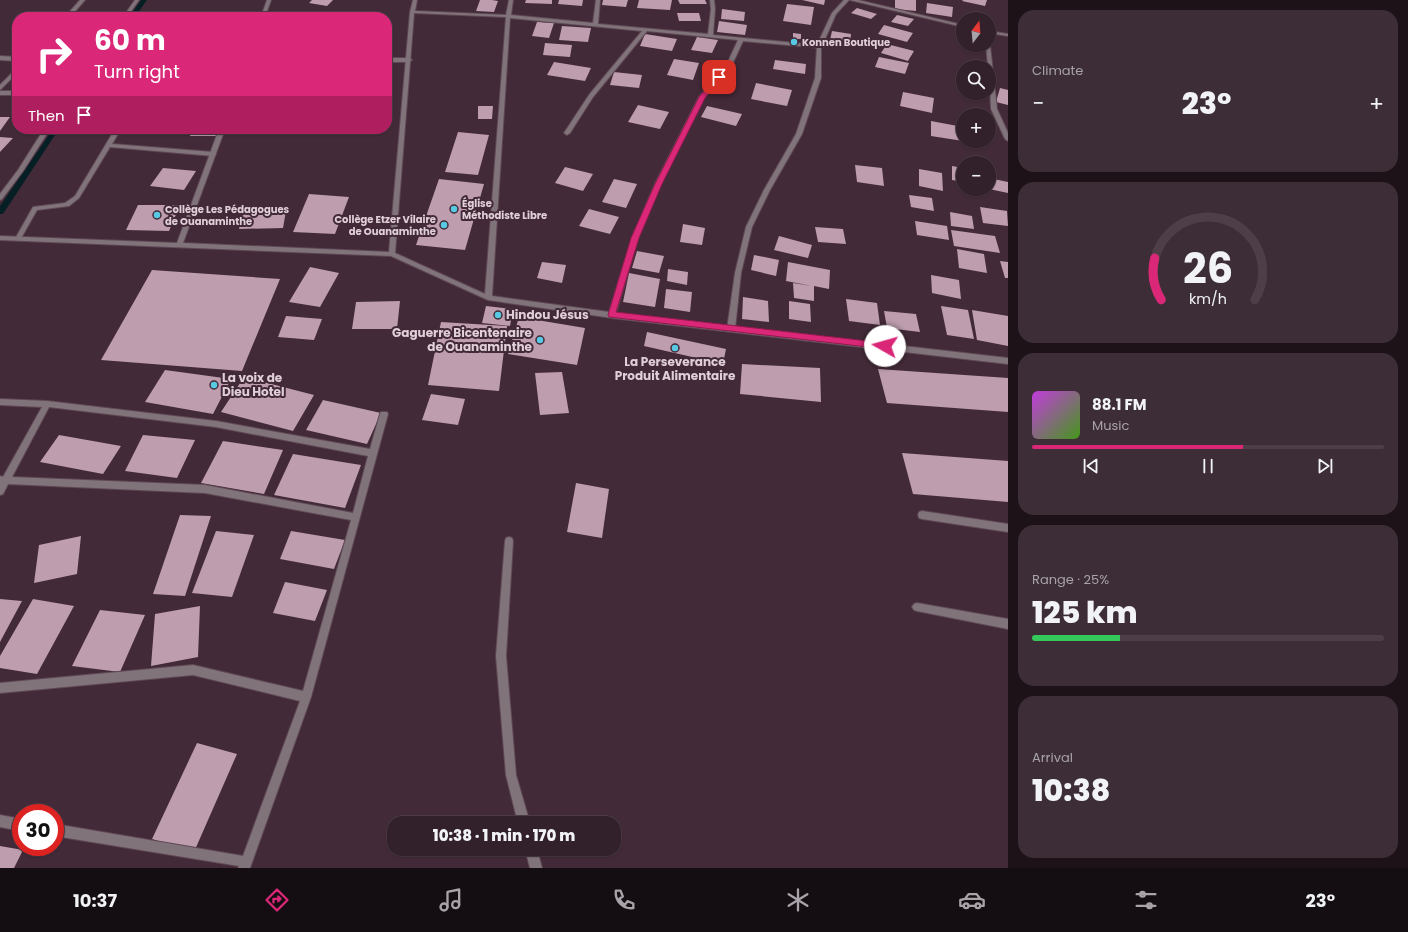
<!DOCTYPE html>
<html lang="en">
<head>
<meta charset="utf-8">
<style>
  body { margin:0; font-family:Poppins,sans-serif; background:#3d2d36; color:#f1f3f6; height:100vh; display:flex; flex-direction:column; font-size:15px; white-space:nowrap }
  * { box-sizing:border-box; margin:0 }
  p { font-size:13px; color:#a8a3a8 }
  .icon { flex:none; width:22px; height:22px; fill:none; stroke:currentColor; stroke-width:2; stroke-linecap:round; stroke-linejoin:round }
  .map { position:relative; flex:1; overflow:hidden }
  .drawer { display:flex; flex-direction:column; gap:10px; padding:10px; background:#1c1217; width:400px }
  .drawer>* { flex:none }
  .banner { position:absolute; left:12px; top:12px; width:380px; height:122px; border-radius:16px; box-shadow:0 1px 3px #0004,0 0 0 1px #4d3e47; background:#db2777; color:#fff; overflow:hidden }
  .needle { width:26px; rotate:16deg }
  .fabs { position:absolute; left:956px; top:12px; display:grid; gap:8px }
  .fabs a { display:grid; place-items:center; width:40px; height:40px; border-radius:50%; background:#32202a; box-shadow:0 1px 3px #0004,0 0 0 1px #4d3e47; font-size:20px }
  .speed { position:absolute; left:12px; top:804px; display:flex; gap:8px; font-size:20px; font-weight:700; text-align:center }
  .speed>* { display:grid; place-content:center; width:52px; height:52px; border-radius:50%; background:#32202a; box-shadow:0 1px 3px #0004,0 0 0 1px #4d3e47; line-height:1 }
  .speed .limit { border:6px solid #d22; background:#fff; color:#111 }
  .pin { position:absolute; display:grid; place-items:center; width:34px; height:34px; color:#fff; margin:-17px; border-radius:8px; box-shadow:0 2px 6px #0006 }
  .me { position:absolute; width:44px; margin:-22px; rotate:277deg; stroke-linejoin:round; filter:drop-shadow(0 0 3px #0008) }
  .turn { display:flex; align-items:center; gap:14px; height:84px; padding:0 16px; font-size:18px }
  .turn .icon { width:52px; height:52px; stroke-width:2.5 }
  .turn b { display:block; font-size:28px; line-height:34px }
  .then { display:flex; align-items:center; height:38px; padding:0 16px; background:#0003; gap:8px; font-size:15px }
  .big { font-size:30px; font-weight:800; line-height:1.1 }
  .drawer .tile { flex:1; display:flex; flex-direction:column; justify-content:center; gap:6px; min-width:0; padding:0 14px; border-radius:16px; background:#3d2d36 }
  .drawer .dial { align-items:center; gap:0 }
  .dial svg { height:104px; overflow:visible; fill:none; stroke:#4d3e47; stroke-width:7; stroke-linecap:round; text-anchor:middle }
  .dial text { fill:#f1f3f6; stroke:none }
  .song { display:flex; align-items:center; gap:12px }
  .cover { width:48px; height:48px; border-radius:6px; background:linear-gradient(135deg,hsl(290 70% 55%),hsl(100 70% 35%)) }
  .played { height:4px; border-radius:2px; background:linear-gradient(90deg,#db2777 60%,#4d3e47 60%) }
  .keys { display:flex; justify-content:space-around; direction:ltr }
  .heat { display:flex; justify-content:space-between; align-items:center; font-size:22px; direction:ltr }
  .charge { height:6px; border-radius:3px; background:linear-gradient(90deg,#34c759 25%,#4d3e47 0) }
  .trip { position:absolute; left:387px; top:816px; width:234px; height:40px; border-radius:16px; background:#32202a; box-shadow:0 1px 3px #0004,0 0 0 1px #4d3e47; font-weight:800; line-height:40px; text-align:center }
  .tabs { display:flex; height:64px; justify-content:space-around; align-items:center; background:#140d11; color:#a8a3a8 }
  .tabs .icon { width:28px; height:28px }
  .tabs .on { color:#db2777 }
  .tabs b { font-size:18px; color:#f1f3f6 }
  main { display:flex; flex:1; min-height:0 }
  .map>svg:first-child { display:block }
  .lines { fill:none; stroke-linecap:round; stroke-linejoin:round }
  .stream { fill:#051f25; fill-rule:evenodd }
  .building { fill:#bd9dae }
  .service-casing { stroke:#5f4855; stroke-width:2 }
  .minor-casing { stroke:#5f4855; stroke-width:2 }
  .service { fill:#81737a; fill-rule:evenodd }
  .minor { fill:#81737a; fill-rule:evenodd }
  .route { fill:#db2777; stroke:#8e194d }
  .poi-dot { fill:#58c9e3; stroke:#432a38; stroke-width:1.5 }
  .labels { text-anchor:middle; stroke-width:4; stroke-linejoin:round; paint-order:stroke }
  .far-poi-label { font-size:10px; font-weight:bold; fill:#e0cfd8; stroke:#432a38; text-anchor:start }
  .poi-label { font-size:12px; font-weight:bold; fill:#e0cfd8; stroke:#432a38; text-anchor:start }
</style>
</head>
<body>
<main>
<div class="map">
<svg width="1008" height="868" viewBox="0 0 1008 868">
  <rect width="100%" height="100%" fill="#432a38"/>
  <g class="lines">
    <path class="stream" d="M141,0H147L135,17H129Z
      M53,129H59L3,214H0V206Z"/>
  </g>
  <path class="building" d="M312,0H333L327,6L309,3Z
    M480,0H492L498,1L494,12L476,11Z
    M526,0H552V4L525,3Z
    M559,0H583L582,6L558,4Z
    M603,0H628L626,7L602,5Z
    M639,0H672L670,10L637,8Z
    M678,0H705L707,4H680Z
    M802,0H825L824,5Z
    M895,0H916V11L895,9Z
    M963,0H987L985,6L962,1Z
    M927,3L953,7L952,17L926,13Z
    M787,4L814,7L811,25L783,21Z
    M857,8L877,14L871,19L851,13Z
    M722,9L745,12L744,21L721,19Z
    M677,13H699L701,21H679Z
    M897,15L914,19L908,26L891,22Z
    M719,21L747,25L745,35L717,32Z
    M537,22L554,23L549,38L532,36Z
    M884,25L913,33L907,42L878,34Z
    M562,26L591,28L588,42L559,40Z
    M832,31L851,34L850,43L830,40Z
    M793,33L801,34V39H793Z
    M645,34L677,39L672,51L640,46Z
    M697,37L718,40L712,53L691,50Z
    M545,43L572,45L570,57L543,55Z
    M887,44L914,51L908,61L881,53Z
    M879,57L909,63L905,74L875,67Z
    M674,59L699,63L693,80L667,75Z
    M775,60L806,64L805,74L773,69Z
    M554,62L591,68L585,81L547,75Z
    M614,72L642,75L639,88L610,85Z
    M756,83L792,90L787,106L751,99Z
    M1000,88L1008,90V105L996,102Z
    M903,92L934,98L932,113L900,106Z
    M638,105L669,112L660,129L628,122Z
    M478,106H493L492,119H478Z
    M707,106L742,114L736,126L701,117Z
    M0,117H10L0,131Z
    M931,121L963,127V141L931,136Z
    M193,129H218L216,136H190Z
    M263,129H287V131L262,132Z
    M458,132L489,135L478,175L445,172Z
    M0,137L13,138L0,152Z
    M855,165L882,168L884,186L857,182Z
    M952,166L963,168V182L952,180Z
    M565,167L593,174L583,191L555,183Z
    M163,168L196,171L184,190L150,186Z
    M919,169L942,173L943,191L919,186Z
    M989,178L1008,182V193L989,189Z
    M439,179L484,184L465,250L416,245Z
    M614,179L637,184L626,208L602,202Z
    M309,194L349,197L335,234L293,232Z
    M909,195L932,198L934,211L911,207Z
    M138,205H180L169,231L126,230Z
    M980,207L1007,211L1008,226L983,223Z
    M589,209L619,217L610,234L579,226Z
    M286,211L283,228L239,229L243,213Z
    M950,212L972,216L974,229L951,226Z
    M915,221L947,226L949,240L917,235Z
    M683,224L705,228L702,245L680,242Z
    M815,227L843,229L846,244L818,242Z
    M951,230L995,236L1000,253L954,246Z
    M779,236L812,245L808,258L774,250Z
    M957,249L984,254L987,273L959,268Z
    M637,251L664,256L659,273L632,268Z
    M754,255L779,260L776,276L751,270Z
    M1000,261L1008,262V278H1005Z
    M542,262L566,265L562,283L537,278Z
    M788,262L830,270L829,289L814,286V301L794,298L793,283L812,286L786,281Z
    M310,267L339,273L320,307L289,302Z
    M668,269L688,272L687,285L667,281Z
    M152,270L280,279L242,371L101,360Z
    M629,273L660,279L655,307L623,302Z
    M931,275L959,280L961,299L932,293Z
    M666,289L692,292L690,312L664,308Z
    M743,297L768,301L769,322L742,319Z
    M846,299L877,303L880,325L849,321Z
    M400,301L397,329H352L356,302Z
    M789,301L810,304L811,322L789,319Z
    M486,306L513,309L510,326L482,323Z
    M941,306L968,310L974,339L947,335Z
    M972,310L1008,316V346L977,340Z
    M884,311L916,314L920,332L887,328Z
    M286,316L322,319L314,340L278,337Z
    M519,317L585,328L577,365L508,354Z
    M441,322L507,326L499,391L428,385Z
    M647,332L726,349L723,364L644,346Z
    M742,364L820,368L821,402L740,394Z
    M878,369L1008,378V412L887,403Z
    M165,370L231,379L213,414L145,402Z
    M562,372L569,413L540,415L535,373Z
    M244,377L314,395L293,431L221,412Z
    M431,394L465,399L458,425L422,420Z
    M323,400L381,413L367,444L306,430Z
    M59,435L121,446L103,474L40,462Z
    M143,435L195,440L177,478L125,471Z
    M223,441L283,450L264,494L201,483Z
    M902,453L1008,461V502L913,494Z
    M293,454L361,465L345,508L274,495Z
    M576,483L609,489L602,538L567,532Z
    M180,515L211,516L185,596L153,594Z
    M216,531L254,535L232,597L192,593Z
    M291,531L345,540L334,569L280,559Z
    M81,536L77,574L34,583L39,545Z
    M285,582L327,590L315,621L273,613Z
    M0,599L22,601L0,642Z
    M33,599L74,606L37,674L0,668V656Z
    M200,606L198,657L151,666L155,614Z
    M100,610L145,615L120,672L72,666Z
    M197,743L237,754L194,852L152,839Z
    M0,846L23,850L14,868H0Z"/>
  <g class="lines">
    <g class="service-casing">
      <path id="service" d="M135,0H139L127,17H123Z
        M989,44L990,45L997,109L1008,133V141L1005,139L991,109L989,67H988L986,45H989Z
        M817,46L821,47V78L802,134L770,190L752,227L741,273L735,329L731,332L728,331L727,329L735,273L746,227L764,190L796,134L815,78Z
        M387,58H409L412,60L409,62H387Z
        M44,129H50L23,171L2,199L0,200V194L18,170Z
        M115,129H121L112,144L213,152L216,154L213,156L110,147L79,198L69,206L37,210L20,240H16L15,239L33,207L65,203L75,196Z
        M922,511L1008,524V532L922,519L919,518L918,515L919,512Z
        M917,603L1008,619V629L917,611L914,610L912,607L914,604Z"/>
    </g>
    <g class="minor-casing">
      <path id="minor" d="M80,0H85L70,17H65Z
        M267,0H271L265,17H261Z
        M413,0H417L415,11L506,15L509,0H513L511,15L593,23L596,0H600L598,24L708,34L711,9L710,0H714L715,9L713,35L817,45L832,13L844,0H849L836,14L821,48L743,41L731,67L704,98L661,184L638,238L616,313L1008,358V364L612,318L488,300L391,256L0,240V236L177,243L219,129H225L183,243L389,252L410,12ZM414,13L506,17L485,294L395,253ZM510,18L642,31L589,95L564,133L567,135L570,133L593,97L647,31L738,40L726,66L699,97L655,184L632,238L609,312L492,296Z
        M850,0H858L963,25V27Z
        M989,31L1008,34V36L989,33Z
        M0,56L17,57V61L0,60Z
        M17,68V73L0,90V85Z
        M0,91H17V95H0Z
        M0,399L47,401L216,421L370,449L380,414L381,412H387L388,414L311,697L250,868H238L239,866L55,836V824L243,856L300,701L193,675L0,693V683L193,665L303,691L351,520L205,493L8,484L3,494L0,495V476L3,477L42,407L0,405ZM49,407L216,427L368,456L353,513L205,485L12,477Z
        M509,537L512,538L513,541L506,656L516,775L530,823H518L506,775L496,656L505,541L506,538Z
        M0,815L21,819V831L0,827Z
        M525,849H537L542,868H530Z"/>
    </g>
    <use href="#service" class="service"/>
    <use href="#minor" class="minor"/>
  </g>
  <path class="route" d="M717,76L722,77L705,98L662,184L639,238L616,312L885,343L888,344L889,346L888,349H885L609,317L608,315L631,238L655,184L699,97Z"/>
  <g class="poi-dot">
    <circle cx="794" cy="42" r="4"/>
    <circle cx="454" cy="209" r="4"/>
    <circle cx="157" cy="215" r="4"/>
    <circle cx="444" cy="225" r="4"/>
    <circle cx="498" cy="315" r="4"/>
    <circle cx="540" cy="340" r="4"/>
    <circle cx="675" cy="348" r="4"/>
    <circle cx="214" cy="385" r="4"/>
  </g>
  <g class="labels">
    <g class="far-poi-label">
      <text x="802" y="46">Konnen Boutique</text>
      <text x="462" y="207">Église<tspan x="462" dy="12">Méthodiste Libre</tspan></text>
      <text x="165" y="213">Collège Les Pédagogues<tspan x="165" dy="12">de Ouanaminthe</tspan></text>
      <text x="436" y="223" text-anchor="end">Collège Etzer Vilaire<tspan x="436" dy="12">de Ouanaminthe</tspan></text>
    </g>
    <g class="poi-label">
      <text x="506" y="319">Hindou Jésus</text>
      <text x="532" y="337" text-anchor="end">Gaguerre Bicentenaire<tspan x="532" dy="14">de Ouanaminthe</tspan></text>
      <text x="675" y="366" text-anchor="middle">La Perseverance<tspan x="675" dy="14">Produit Alimentaire</tspan></text>
      <text x="222" y="382">La voix de<tspan x="222" dy="14">Dieu Hotel</tspan></text>
    </g>
  </g>
</svg>
<div class="fabs">
<a><svg class="needle" viewBox="-14 -14 28 28"><path d="M0-13l5 13h-10z" fill="#e53935"/><path d="M0 13l5-13h-10z" fill="#a8a3a8"/></svg></a>
<a><svg class="icon" aria-label="search" viewBox="0 0 24 24"><circle cx="10" cy="10" r="6"/><path d="M15 15l6 6"/></svg></a>
<a>+</a>
<a>−</a>
</div>
<div class="speed"><div class="limit">30</div></div>
<div class="pin" style="left:719px;top:77px;background:#d93025"><svg class="icon" aria-label="arrive" viewBox="0 0 24 24"><path d="M6 21V4h12l-3 4 3 4H6"/></svg></div>
<svg class="me" style="left:885px;top:346px" viewBox="-20 -20 40 40"><circle r="19" fill="#fff"/><path d="M0-13L10 11 0 6-10 11z" fill="#db2777"/></svg>
<div class="trip">10:38 · 1 min · 170 m</div>
<div class="banner">
<div class="turn"><svg class="icon" aria-label="right" viewBox="0 0 24 24"><path d="M7 20v-9h11M14 6l5 5-5 5"/></svg><div><b>60 m</b>Turn right</div></div>
<div class="then">Then<svg class="icon" aria-label="arrive" viewBox="0 0 24 24"><path d="M6 21V4h12l-3 4 3 4H6"/></svg></div>
</div>
</div>
<section class="drawer">
<div class="tile"><p>Climate</p>
<div class="heat"><a>−</a><b class="big">23°</b><a>+</a></div>
</div>
<div class="tile dial"><svg viewBox="0 0 100 80">
<path d="M14 69A42 42 0 1 1 86 69"/>
<path d="M14 69A42 42 0 0 1 9 37" stroke="#db2777"/>
<text x="50" y="56" font-size="32" font-weight="700">26</text>
<text x="50" y="72" font-size="11">km/h</text>
</svg></div>
<div class="tile">
<div class="song"><i class="cover"></i><div><b>88.1 FM</b><p>Music</p></div></div>
<div class="played"></div>
<div class="keys"><svg class="icon" aria-label="previous" viewBox="0 0 24 24"><path d="M18 5L8 12l10 7zM5 5v14"/></svg><svg class="icon" aria-label="pause" viewBox="0 0 24 24"><path d="M8 5v14M16 5v14"/></svg><svg class="icon" aria-label="next" viewBox="0 0 24 24"><path d="M6 5l10 7-10 7zM19 5v14"/></svg></div>
</div>
<div class="tile"><p>Range · 25%</p><b class="big">125 km</b><div class="charge"></div></div>
<div class="tile"><p>Arrival</p><b class="big">10:38</b></div>
</section>
</main>
<nav class="tabs">
<b>10:37</b>
<svg class="icon on" aria-label="directions" viewBox="0 0 24 24"><path d="M12 3l9 9-9 9-9-9zM9 14v-3h6M13 9l2 2-2 2"/></svg>
<svg class="icon" aria-label="music" viewBox="0 0 24 24"><path d="M9 18V5l10-2v13"/><circle cx="6" cy="18" r="3"/><circle cx="16" cy="16" r="3"/></svg>
<svg class="icon" aria-label="phone" viewBox="0 0 24 24"><path d="M5 4h4l2 5-3 2q2 4 5 5l2-3 5 2v4C11 20 4 13 5 4z"/></svg>
<svg class="icon" aria-label="climate" viewBox="0 0 24 24"><path d="M12 3v18M4 7l16 10M4 17L20 7"/></svg>
<svg class="icon" aria-label="car" viewBox="0 0 24 24"><path d="M5 17H2v-5l4-1 3-4h7l3 4 3 1v5h-3M9 17h6M6 11h13"/><circle cx="7" cy="17" r="2"/><circle cx="17" cy="17" r="2"/></svg>
<svg class="icon" aria-label="filters" viewBox="0 0 24 24"><path d="M4 7h16M4 17h16"/><circle cx="9" cy="7" r="2"/><circle cx="15" cy="17" r="2"/></svg>
<b>23°</b>
</nav>
</body>
</html>
